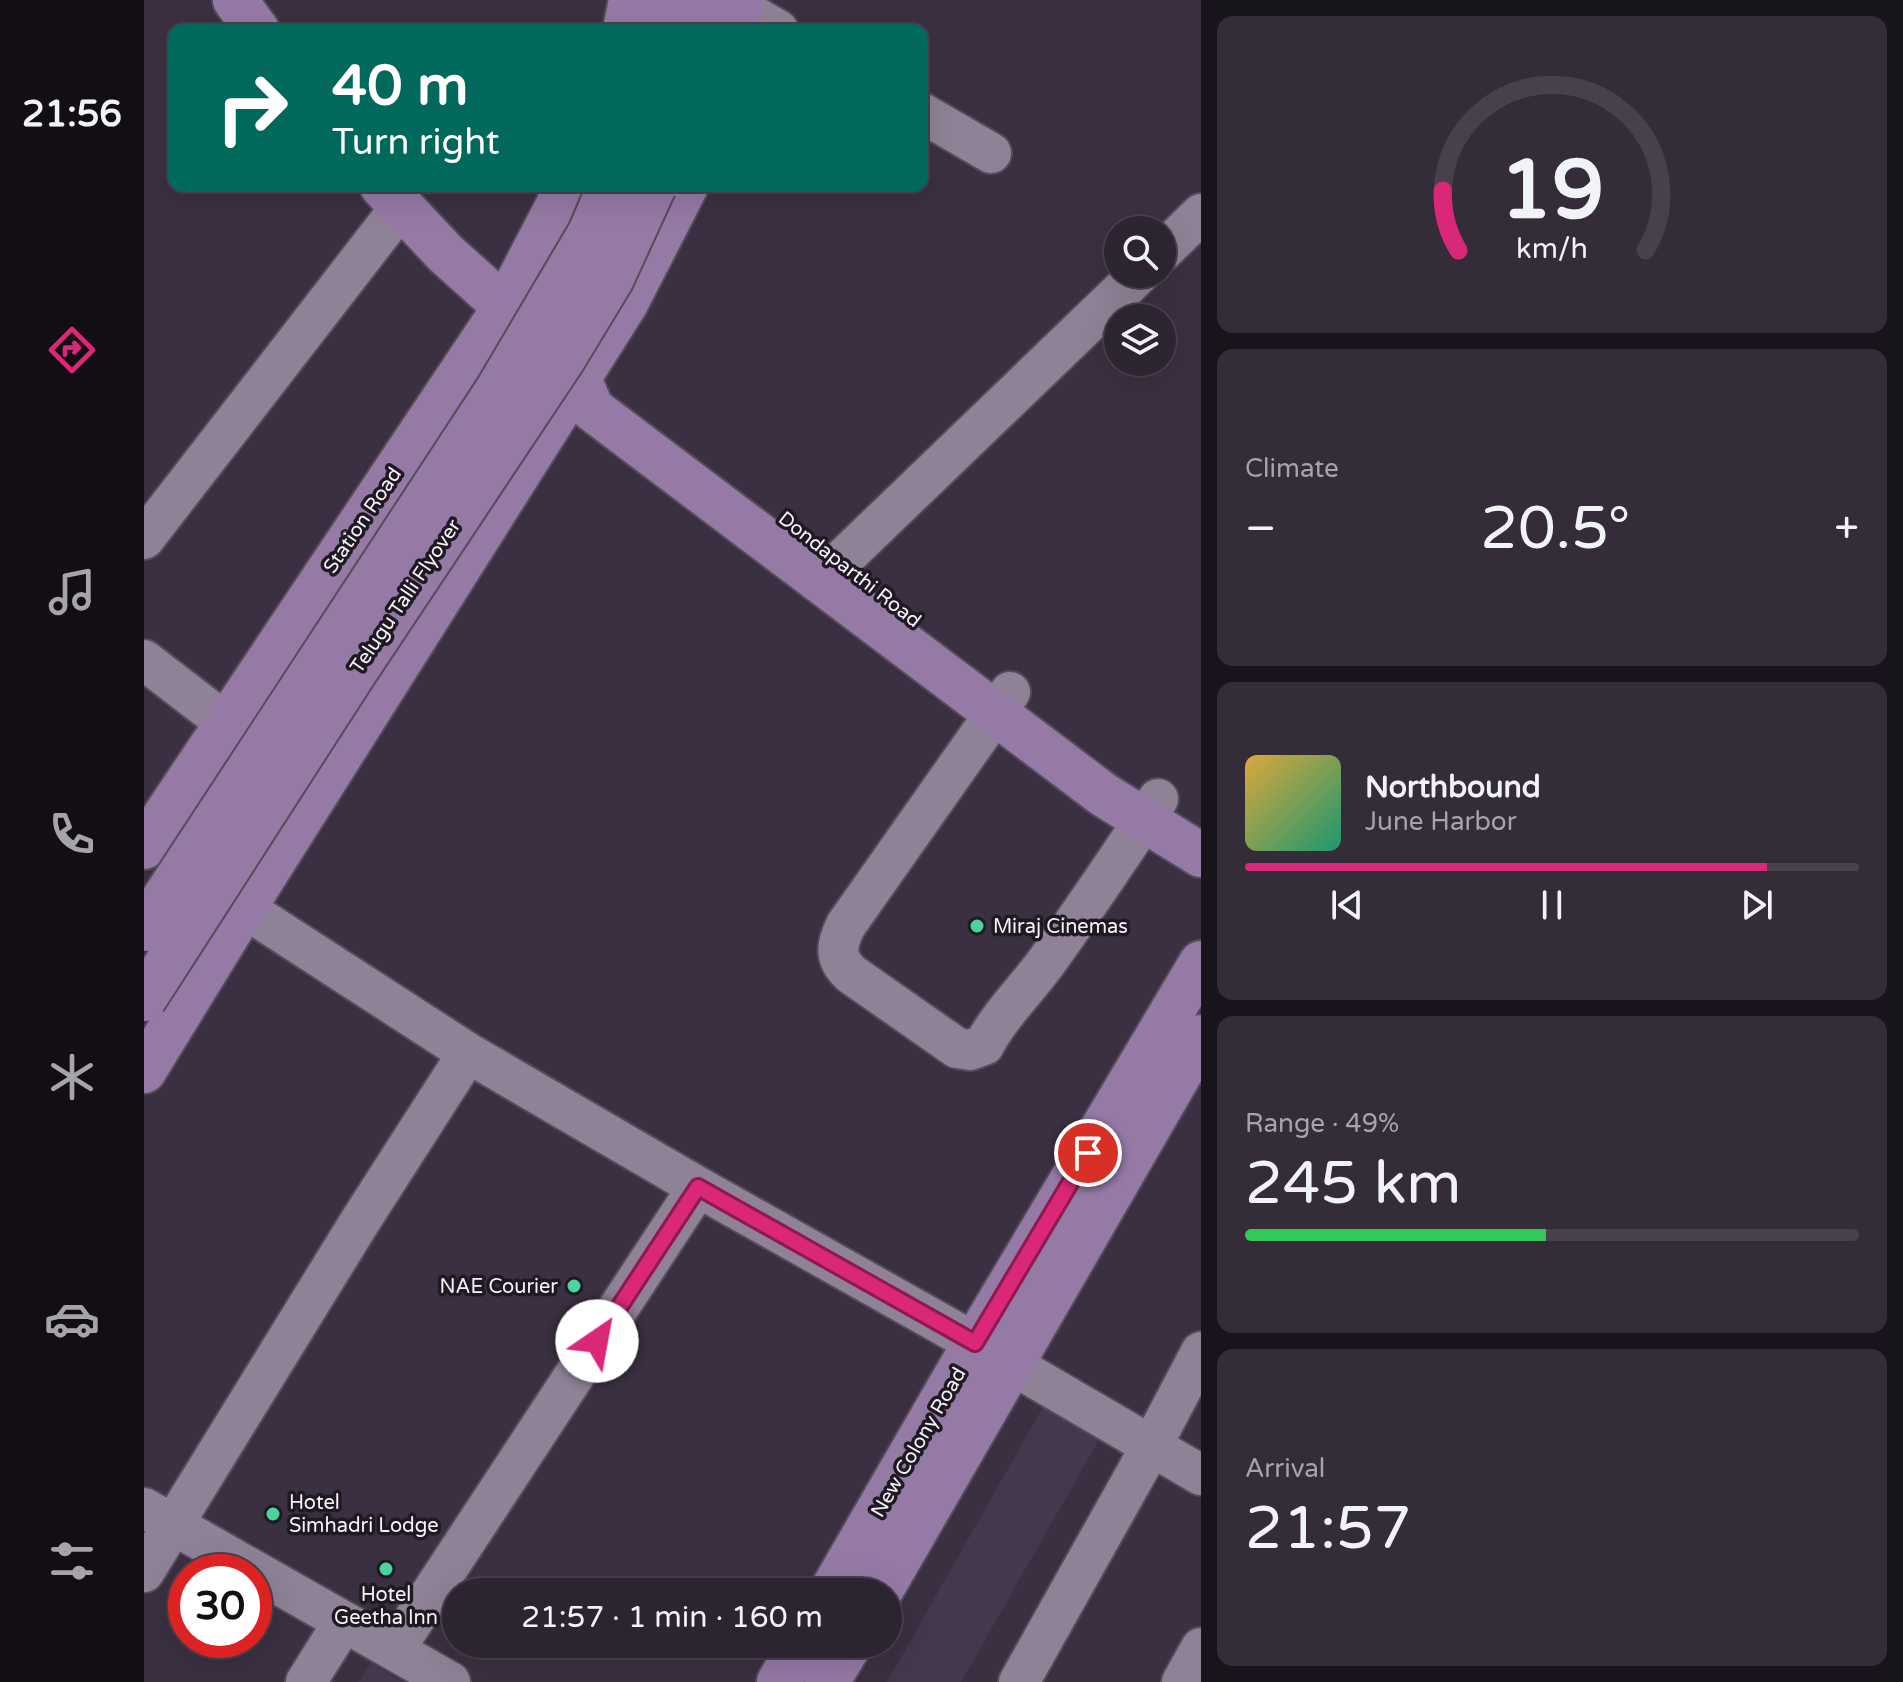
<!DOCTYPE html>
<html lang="en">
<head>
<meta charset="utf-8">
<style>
  body { margin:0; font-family:"Varela Round",sans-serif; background:#342c39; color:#f1f3f6; height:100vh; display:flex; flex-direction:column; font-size:30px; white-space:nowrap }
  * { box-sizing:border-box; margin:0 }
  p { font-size:26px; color:#a6a4ab }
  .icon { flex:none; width:44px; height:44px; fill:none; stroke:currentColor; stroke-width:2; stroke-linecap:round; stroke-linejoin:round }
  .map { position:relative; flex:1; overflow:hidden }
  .drawer { display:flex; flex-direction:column; gap:16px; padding:16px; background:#18141b; width:702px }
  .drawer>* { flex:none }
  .hud { position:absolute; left:24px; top:24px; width:760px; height:168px; border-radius:16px; box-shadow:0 8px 32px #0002,0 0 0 2px #48414d; background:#00695c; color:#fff; overflow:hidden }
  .tools { position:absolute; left:960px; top:216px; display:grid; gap:16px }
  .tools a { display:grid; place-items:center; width:72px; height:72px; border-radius:50%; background:#2c2431; box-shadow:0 8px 32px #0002,0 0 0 2px #48414d; font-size:40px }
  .speed { position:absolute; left:24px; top:1554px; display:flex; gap:16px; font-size:40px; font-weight:700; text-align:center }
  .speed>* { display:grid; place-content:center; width:104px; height:104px; border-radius:50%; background:#2c2431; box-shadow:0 8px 32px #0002,0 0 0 2px #48414d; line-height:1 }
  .speed .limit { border:12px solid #d22; background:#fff; color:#111 }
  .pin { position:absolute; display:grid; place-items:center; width:68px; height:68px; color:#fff; margin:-34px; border:4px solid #fff; border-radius:50%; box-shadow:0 2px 8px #0007 }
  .me { position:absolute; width:88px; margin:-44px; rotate:33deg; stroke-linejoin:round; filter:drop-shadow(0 0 6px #0008) }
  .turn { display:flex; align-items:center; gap:28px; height:168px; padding:0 32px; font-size:36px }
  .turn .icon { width:104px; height:104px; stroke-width:2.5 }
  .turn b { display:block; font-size:56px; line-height:68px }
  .big { font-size:60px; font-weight:600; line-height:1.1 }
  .drawer .card { flex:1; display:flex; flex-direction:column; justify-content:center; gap:12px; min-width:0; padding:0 28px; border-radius:16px; background:#342c39 }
  .drawer .dial { align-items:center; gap:0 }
  .dial svg { height:208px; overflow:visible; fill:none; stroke:#48414d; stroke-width:7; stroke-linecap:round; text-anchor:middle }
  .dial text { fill:#f1f3f6; stroke:none }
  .song { display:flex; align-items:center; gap:24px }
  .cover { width:96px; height:96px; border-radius:12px; background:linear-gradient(135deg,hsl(40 70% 55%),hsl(160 70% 35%)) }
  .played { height:8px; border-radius:4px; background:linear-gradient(90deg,#db2777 85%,#48414d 85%) }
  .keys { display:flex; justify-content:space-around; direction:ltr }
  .heat { display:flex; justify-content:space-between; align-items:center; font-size:44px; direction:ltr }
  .charge { height:12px; border-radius:6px; background:linear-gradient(90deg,#34c759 49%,#48414d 0) }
  .trip { position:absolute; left:298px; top:1578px; width:460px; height:80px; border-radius:40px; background:#2c2431; box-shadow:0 8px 32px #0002,0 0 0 2px #48414d; font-weight:600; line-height:80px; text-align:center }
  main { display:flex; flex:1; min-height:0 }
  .tabs { display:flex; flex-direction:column; width:144px; justify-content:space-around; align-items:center; background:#120e14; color:#a6a4ab }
  .tabs .icon { width:56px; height:56px }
  .tabs .on { color:#db2777 }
  .tabs b { font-size:36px; color:#f1f3f6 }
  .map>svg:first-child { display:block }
  .built { fill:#45374e }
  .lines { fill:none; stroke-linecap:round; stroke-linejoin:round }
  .minor-casing { stroke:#554c5b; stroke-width:44 }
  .major-casing { stroke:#554c5b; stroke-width:48 }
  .minor { stroke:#8f8296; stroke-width:40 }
  .major { stroke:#957aa5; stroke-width:44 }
  .major-bridge-casing { stroke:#554c5b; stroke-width:48; stroke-linecap:butt }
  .major-bridge { stroke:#957aa5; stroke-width:44 }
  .route-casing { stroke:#8e194d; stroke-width:20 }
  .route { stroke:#db2777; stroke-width:14 }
  .poi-dot { fill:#4ad49c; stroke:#1f1a22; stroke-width:3 }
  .labels { text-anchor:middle; stroke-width:7; stroke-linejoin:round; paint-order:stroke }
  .street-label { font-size:20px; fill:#f7f1fc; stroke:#1f1a22 }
  .poi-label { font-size:20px; fill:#f7f1fc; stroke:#1f1a22; text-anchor:start }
</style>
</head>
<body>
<main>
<nav class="tabs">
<b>21:56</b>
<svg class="icon on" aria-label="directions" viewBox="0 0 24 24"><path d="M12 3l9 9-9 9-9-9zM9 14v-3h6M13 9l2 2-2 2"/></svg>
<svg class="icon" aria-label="music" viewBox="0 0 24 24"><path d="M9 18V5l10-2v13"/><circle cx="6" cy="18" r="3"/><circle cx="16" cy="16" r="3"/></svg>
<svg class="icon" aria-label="phone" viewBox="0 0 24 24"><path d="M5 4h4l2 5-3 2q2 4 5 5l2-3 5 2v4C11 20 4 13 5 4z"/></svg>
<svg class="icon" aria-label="climate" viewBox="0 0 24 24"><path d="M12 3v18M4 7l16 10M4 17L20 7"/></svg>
<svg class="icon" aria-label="car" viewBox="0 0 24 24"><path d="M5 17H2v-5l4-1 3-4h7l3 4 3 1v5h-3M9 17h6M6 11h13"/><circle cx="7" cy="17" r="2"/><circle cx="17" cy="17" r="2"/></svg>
<svg class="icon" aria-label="filters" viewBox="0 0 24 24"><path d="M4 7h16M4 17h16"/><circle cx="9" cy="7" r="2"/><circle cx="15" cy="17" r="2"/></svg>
</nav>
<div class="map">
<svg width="1057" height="1682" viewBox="0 0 1057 1682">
  <rect width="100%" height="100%" fill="#3b3041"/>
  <path class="built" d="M903,1400L959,1433L817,1682H743Z
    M227,1663L259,1682H215Z"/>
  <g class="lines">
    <g class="minor-casing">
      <path id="minor" d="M596,8L634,30
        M778,113L847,153
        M1018,252L1057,214
        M0,539L256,208
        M676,581L995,274
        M0,660L82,723
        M866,692L702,925C692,945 690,958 707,974L813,1048L826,1050L840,1045C857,1013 885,987 906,957C943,905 979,852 1014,799
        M554,1187L831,1343L1057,1475
        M0,1508L306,1682
        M0,1572L215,1223L324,1053L100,908
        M250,1650L554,1187L324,1053
        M162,1682L199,1623
        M875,1682L1008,1445L1057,1352
        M1038,1682L1057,1648"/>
    </g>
    <g class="major-casing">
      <path id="major" d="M91,0L113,30
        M481,30L487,0
        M517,30L522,0
        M558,30L564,0
        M591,30L597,0
        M238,186L302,254L361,307
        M435,379L448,409L960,795L1057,855
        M0,847L361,307L424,186
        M0,1071L100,908L482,303L542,186
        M687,1592L831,1343L1057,963
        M736,1592L1057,1037
        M635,1682L657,1644
        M683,1682L706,1644"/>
    </g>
    <use href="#minor" class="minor"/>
    <use href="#major" class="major"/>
    <g class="major-bridge-casing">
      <path id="major-bridge" d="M0,929L354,389L446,233L466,186
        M0,999L208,676L419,359L468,278L510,186"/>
    </g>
    <use href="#major-bridge" class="major-bridge"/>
  </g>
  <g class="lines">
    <g class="route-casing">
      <path id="route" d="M453,1341L554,1187L831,1343L944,1153"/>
    </g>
    <use href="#route" class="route"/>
  </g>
  <g class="poi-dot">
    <circle cx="833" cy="926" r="8"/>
    <circle cx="430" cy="1286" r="8"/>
    <circle cx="129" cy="1514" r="8"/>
    <circle cx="242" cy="1569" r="8"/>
  </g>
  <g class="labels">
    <g class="street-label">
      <text transform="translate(218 520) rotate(-56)" y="7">Station Road</text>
      <text transform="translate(706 569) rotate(38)" y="7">Dondaparthi Road</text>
      <text transform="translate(261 596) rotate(-56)" y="7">Telugu Talli Flyover</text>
      <text transform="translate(774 1442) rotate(-60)" y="7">New Colony Road</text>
    </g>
    <g class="poi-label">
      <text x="849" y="933">Miraj Cinemas</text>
      <text x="414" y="1293" text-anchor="end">NAE Courier</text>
      <text x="145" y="1509">Hotel<tspan x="145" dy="23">Simhadri Lodge</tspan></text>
      <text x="242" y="1601" text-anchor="middle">Hotel<tspan x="242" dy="23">Geetha Inn</tspan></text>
    </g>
  </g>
</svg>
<div class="tools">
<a><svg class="icon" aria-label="search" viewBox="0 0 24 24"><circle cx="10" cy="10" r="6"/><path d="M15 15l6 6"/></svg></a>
<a><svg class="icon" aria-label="layers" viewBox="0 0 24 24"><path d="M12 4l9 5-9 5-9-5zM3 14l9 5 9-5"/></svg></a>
</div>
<div class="speed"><div class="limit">30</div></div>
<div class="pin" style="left:944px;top:1153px;background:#d93025"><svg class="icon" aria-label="arrive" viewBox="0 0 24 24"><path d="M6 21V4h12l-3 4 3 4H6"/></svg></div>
<svg class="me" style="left:453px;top:1341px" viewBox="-20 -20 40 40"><circle r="19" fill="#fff"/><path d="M0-13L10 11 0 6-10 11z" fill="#db2777"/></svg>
<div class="trip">21:57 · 1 min · 160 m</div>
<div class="hud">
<div class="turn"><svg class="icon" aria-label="right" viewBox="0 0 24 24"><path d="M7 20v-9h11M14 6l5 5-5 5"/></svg><div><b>40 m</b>Turn right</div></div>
</div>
</div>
<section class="drawer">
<div class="card dial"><svg viewBox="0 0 100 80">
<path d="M14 69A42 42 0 1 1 86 69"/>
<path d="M14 69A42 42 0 0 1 8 46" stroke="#db2777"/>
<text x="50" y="56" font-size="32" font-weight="700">19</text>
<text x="50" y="72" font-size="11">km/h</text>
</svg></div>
<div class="card"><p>Climate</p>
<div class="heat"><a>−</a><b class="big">20.5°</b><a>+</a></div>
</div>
<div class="card">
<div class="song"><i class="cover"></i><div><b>Northbound</b><p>June Harbor</p></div></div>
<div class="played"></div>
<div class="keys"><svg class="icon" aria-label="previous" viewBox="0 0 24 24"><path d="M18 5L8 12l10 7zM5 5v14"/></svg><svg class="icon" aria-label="pause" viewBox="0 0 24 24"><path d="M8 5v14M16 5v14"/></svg><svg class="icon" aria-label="next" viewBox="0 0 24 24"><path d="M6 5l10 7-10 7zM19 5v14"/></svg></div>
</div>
<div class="card"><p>Range · 49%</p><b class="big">245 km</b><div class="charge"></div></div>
<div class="card"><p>Arrival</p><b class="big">21:57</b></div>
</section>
</main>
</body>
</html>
